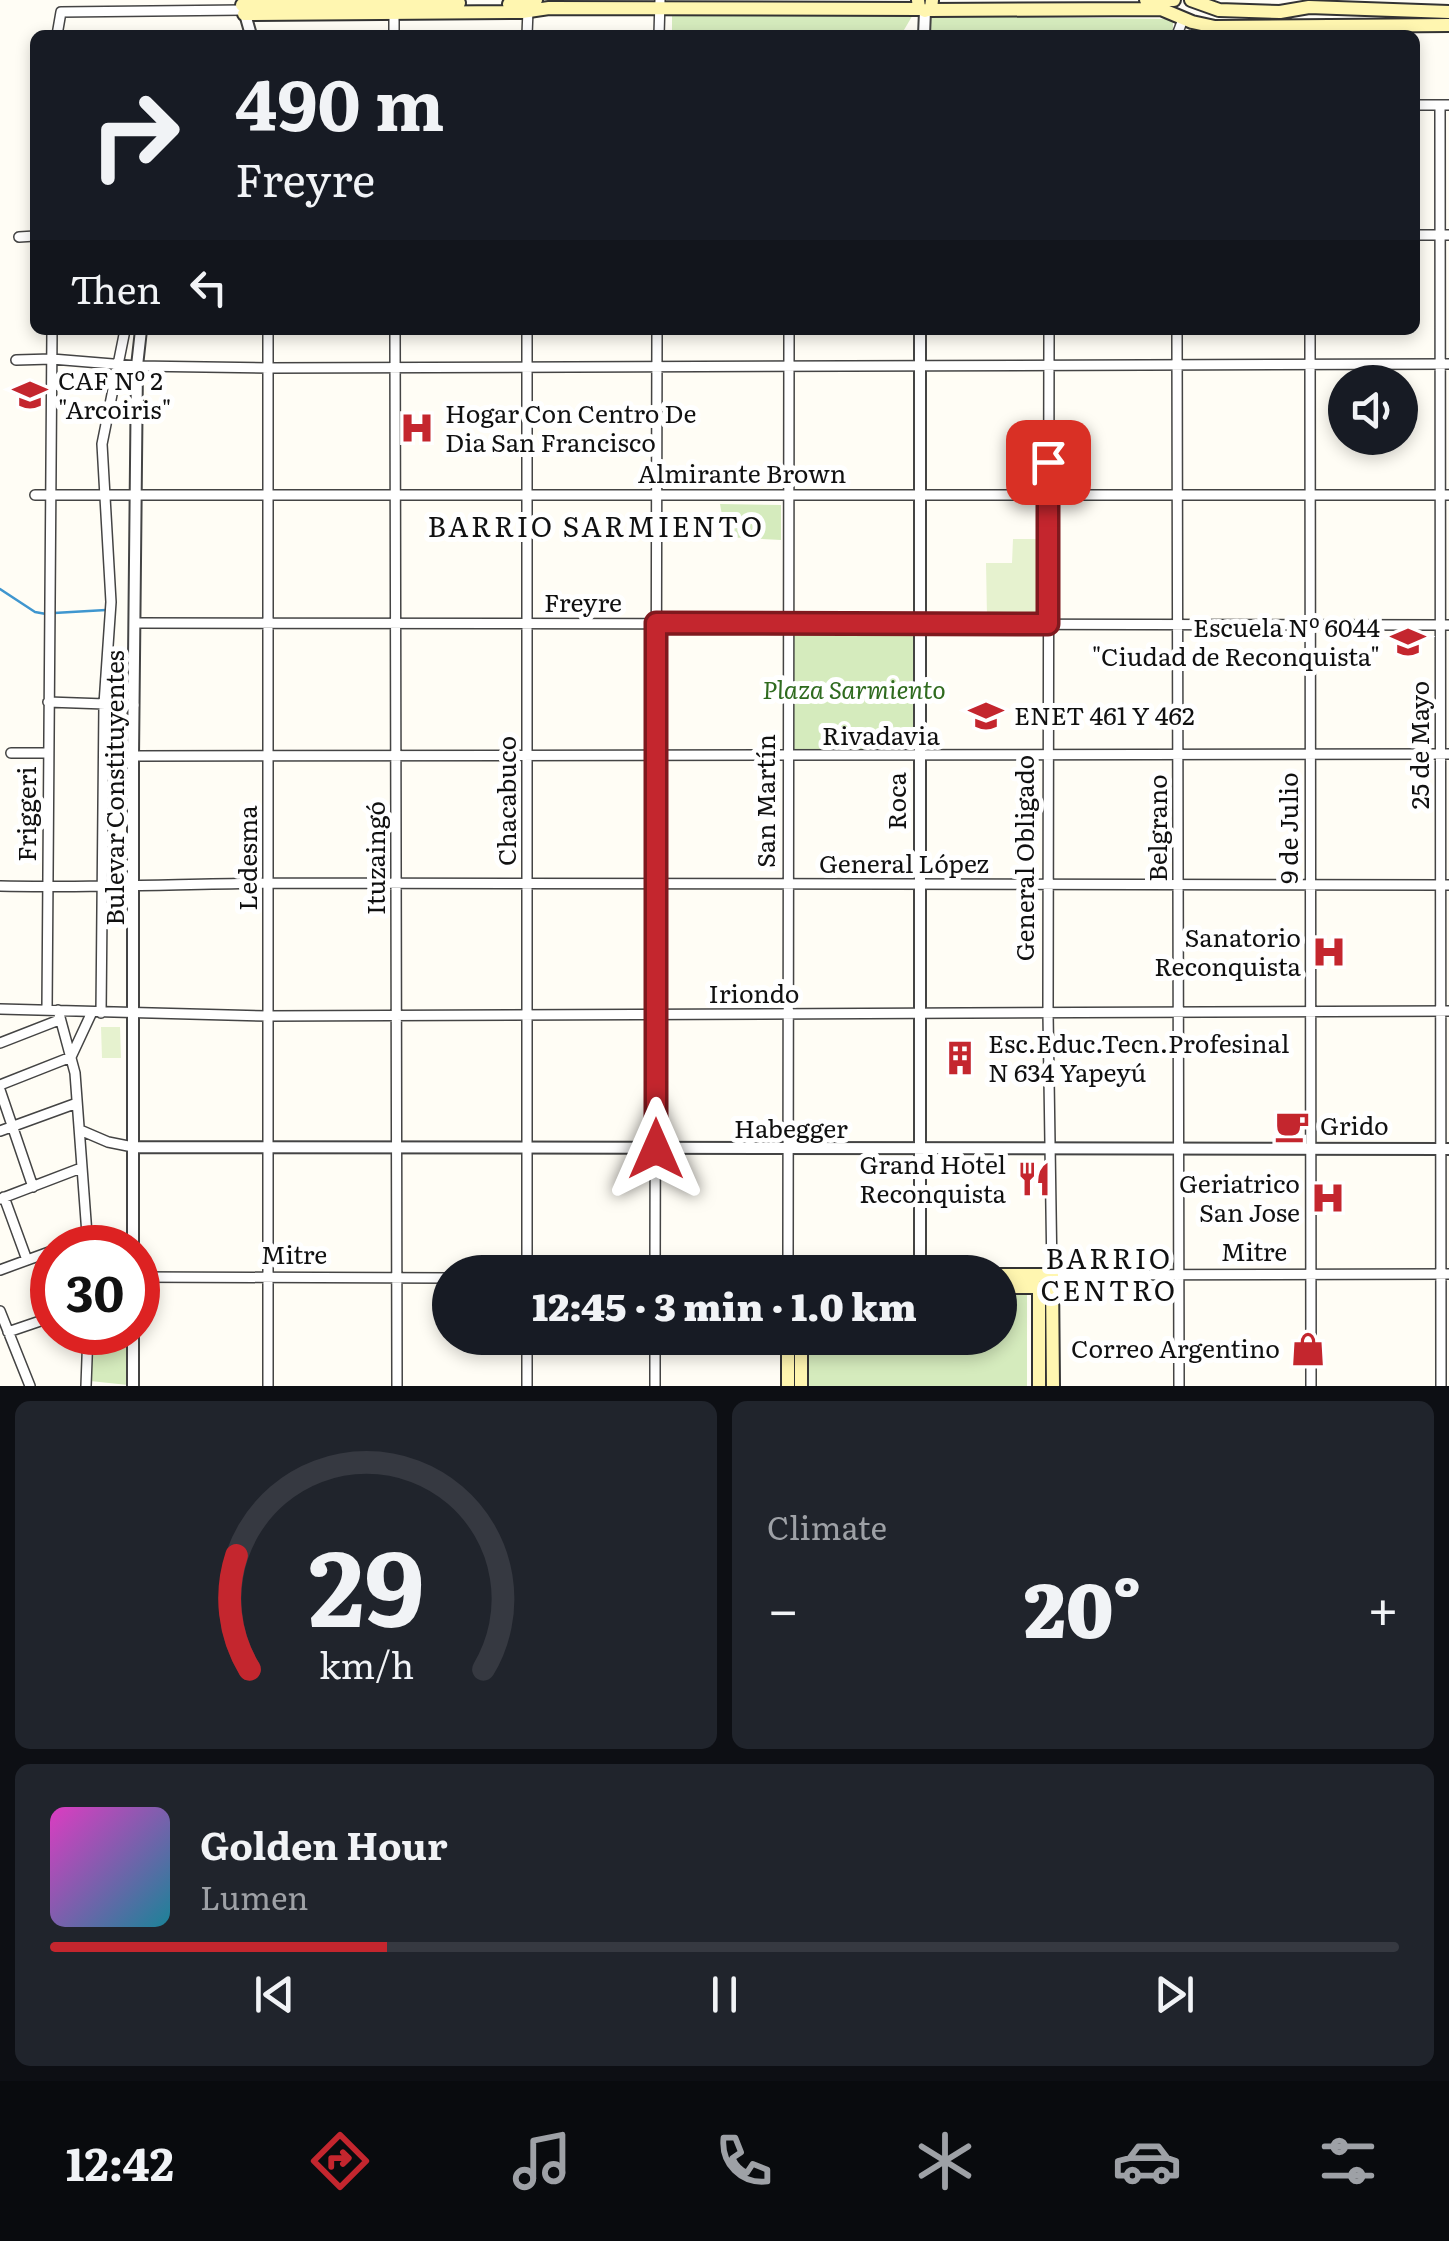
<!DOCTYPE html>
<html lang="en">
<head>
<meta charset="utf-8">
<style>
  body { margin:0; font-family:Literata,serif; background:#20242c; color:#f1f3f6; height:100vh; display:flex; flex-direction:column; font-size:38px; white-space:nowrap }
  * { box-sizing:border-box; margin:0 }
  p { font-size:32px; color:#9ea1a6 }
  .icon { flex:none; width:55px; height:55px; fill:none; stroke:currentColor; stroke-width:2; stroke-linecap:round; stroke-linejoin:round }
  .map { position:relative; height:1386px; overflow:hidden }
  .panel { display:flex; flex-direction:column; gap:15px; padding:15px; background:#0d0f14; flex:1 }
  .panel>* { flex:none }
  .guide { position:absolute; left:30px; top:30px; width:1390px; height:305px; border-radius:15px; box-shadow:0 5px 15px #0003; background:#171b24; color:#f1f3f6; overflow:hidden }
  .controls { position:absolute; left:1328px; top:365px; display:grid; gap:20px }
  .controls a { display:grid; place-items:center; width:90px; height:90px; border-radius:50%; background:#171b24; box-shadow:0 5px 15px #0003; font-size:50px }
  .speed { position:absolute; left:30px; top:1225px; display:flex; gap:20px; font-size:50px; font-weight:700; text-align:center }
  .speed>* { display:grid; place-content:center; width:130px; height:130px; border-radius:50%; background:#171b24; box-shadow:0 5px 15px #0003; line-height:1 }
  .speed .limit { border:15px solid #d22; background:#fff; color:#111 }
  .pin { position:absolute; display:grid; place-items:center; width:85px; height:85px; color:#fff; margin:-42px; border-radius:20px; box-shadow:0 5px 15px #0006 }
  .me { position:absolute; width:110px; margin:-55px; rotate:0deg; stroke-linejoin:round; filter:drop-shadow(0 0 8px #0008) }
  .turn { display:flex; align-items:center; gap:35px; height:210px; padding:0 40px; font-size:45px }
  .turn .icon { width:130px; height:130px; stroke-width:2.5 }
  .turn b { display:block; font-size:70px; line-height:85px }
  .then { display:flex; align-items:center; height:95px; padding:0 40px; background:#0003; gap:20px; font-size:38px }
  .big { font-size:75px; font-weight:800; line-height:1.1 }
  .panel .widget { flex:1; display:flex; flex-direction:column; justify-content:center; gap:15px; min-width:0; padding:0 35px; border-radius:15px; background:#20242c }
  .panel .dial { align-items:center; gap:0 }
  .dial svg { height:260px; overflow:visible; fill:none; stroke:#363941; stroke-width:7; stroke-linecap:round; text-anchor:middle }
  .dial text { fill:#f1f3f6; stroke:none }
  .song { display:flex; align-items:center; gap:30px }
  .cover { width:120px; height:120px; border-radius:15px; background:linear-gradient(135deg,hsl(310 70% 55%),hsl(190 70% 35%)) }
  .played { height:10px; border-radius:5px; background:linear-gradient(90deg,#c4262e 25%,#363941 25%) }
  .keys { display:flex; justify-content:space-around; direction:ltr }
  .heat { display:flex; justify-content:space-between; align-items:center; font-size:55px; direction:ltr }
  .panel .tiles { flex:1; display:grid; gap:15px; grid-template-columns:1fr 1fr }
  .widget:last-child { grid-column:span 2 }
  .trip { position:absolute; left:432px; top:1255px; width:585px; height:100px; border-radius:50px; background:#171b24; box-shadow:0 5px 15px #0003; font-weight:800; line-height:100px; text-align:center }
  .dock { display:flex; height:160px; justify-content:space-around; align-items:center; background:#090b0e; color:#9ea1a6 }
  .dock .icon { width:70px; height:70px }
  .dock .active { color:#c4262e }
  .dock b { font-size:45px; color:#f1f3f6 }
  .map>svg:first-child { display:block }
  .green { fill:#d5ebbd }
  .pitch { fill:#e6f2cf }
  .lines { fill:none; stroke-linecap:round; stroke-linejoin:round }
  .stream { stroke:#3f96cf; stroke-width:2.5 }
  .minor-casing { stroke:#444; stroke-width:12 }
  .tertiary-casing { stroke:#444; stroke-width:14 }
  .secondary-casing { stroke:#333; stroke-width:16 }
  .minor { stroke:#fff; stroke-width:9 }
  .tertiary { stroke:#fff; stroke-width:10 }
  .secondary { stroke:#fff6b0; stroke-width:12 }
  .route-casing { stroke:#7f191e; stroke-width:25 }
  .route { stroke:#c4262e; stroke-width:18 }
  .labels { text-anchor:middle; stroke-width:10; stroke-linejoin:round; paint-order:stroke }
  .poi-label { font-size:25px; fill:#111; stroke:#fff; text-anchor:start }
  .street-label { font-size:25px; fill:#111; stroke:#fff }
  .park-label { font-size:25px; font-style:italic; fill:#2f6b1f; stroke:#fff }
  .neighbourhood-label { font-size:28px; letter-spacing:2.5px; fill:#111; stroke:#fff }
</style>
</head>
<body>
<div class="map">
<svg width="1449" height="1386" viewBox="0 0 1449 1386">
  <rect width="100%" height="100%" fill="#fffdf5"/>
  <path class="green" d="M914,13L901,35H672V16Z
    M930,16L1173,19V35H931Z
    M720,504L781,505V540L726,537Z
    M794,628L913,629V751L794,750Z
    M1000,1295H1027V1386H807V1338H1000Z
    M91,1333H128V1385L90,1381Z"/>
  <path class="pitch" d="M1013,539H1037L1038,618L987,617L986,563H1012Z
    M101,1027H120L121,1058H102Z"/>
  <g class="lines">
    <path class="stream" d="M0,589L35,612L46,614
      M54,613L106,610"/>
    <g class="minor-casing">
      <path id="minor" d="M394,8V35
        M57,35L61,12L243,10
        M527,35L528,10
        M659,35L660,0
        M1177,35L1183,19
        M1415,105H1449
        M1440,105L1441,1386
        M1415,235H1449
        M19,237L35,236
        M395,330L397,1386
        M1049,330L1048,1013L1052,1275L1449,1274
        M1177,330L1179,1386
        M1310,330L1311,1386
        M16,360L52,359L137,366L269,368L1449,364
        M35,495H1449
        M136,623L1449,625
        M48,702L134,705
        M11,753H47
        M133,756L1449,754
        M0,886C90,888 178,884 268,883L1449,885
        M0,1009L268,1016L1449,1011
        M47,1010L52,330
        M58,1010L75,1073L88,1248
        M101,1013L104,704L111,602L102,444L125,330
        M0,1043L59,1020
        M0,1085L71,1057L92,1012
        M0,1090L33,1187
        M80,1130L108,1142L133,1147
        M0,1131L77,1103
        M4,1197L27,1260
        M0,1199L81,1168
        M62,1248L86,1239
        M0,1270L52,1251
        M527,1272V330
        M655,1272L657,330
        M788,1272L789,330
        M138,1277L450,1278
        M0,1311L30,1386
        M8,1332L52,1317
        M655,1338V1386
        M86,1386L88,1332
        M268,1386V330
        M527,1386V1338"/>
    </g>
    <g class="tertiary-casing">
      <path id="tertiary" d="M243,7L251,35
        M924,35L925,11
        M133,1147L1449,1149
        M133,1248V756L137,366L141,330
        M920,1272V330
        M133,1386V1332"/>
    </g>
    <g class="secondary-casing">
      <path id="secondary" d="M918,0L919,8L925,11L931,8L932,0
        M1146,0H1174
        M1191,0L1219,10L1280,12L1309,7L1449,12
        M509,4L536,0
        M242,5L459,3
        M929,10L1161,9L1192,22L1215,27L1449,25
        M244,14L522,12L549,8L920,9
        M1000,1275H1052L1053,1386
        M1000,1287H1039V1386
        M788,1338V1386
        M801,1386V1338"/>
    </g>
    <use href="#minor" class="minor"/>
    <use href="#tertiary" class="tertiary"/>
    <use href="#secondary" class="secondary"/>
  </g>
  <g class="lines">
    <g class="route-casing">
      <path id="route" d="M656,1149V623L1048,624V462"/>
    </g>
    <use href="#route" class="route"/>
  </g>
  <defs>
    <g id="school-bare" transform="scale(2.7)"><path d="M0-5L7-2L0 1L-7-2ZM-4 1L0 2.5L4 1V4Q0 6-4 4Z" fill="#c4262e" stroke="#fff" stroke-width="2.5" paint-order="stroke"/></g>
    <g id="hospital-bare" transform="scale(2.7)"><path d="M-5-5h3v3.5h4V-5h3V5h-3V1.5h-4V5h-3Z" fill="#c4262e" stroke="#fff" stroke-width="2.5" paint-order="stroke"/></g>
    <g id="building-bare" transform="scale(2.7)"><path d="M-4-6H4V6H1V3H-1V6H-4ZM-2.5-4.3h1.7v1.8h-1.7ZM.8-4.3h1.7v1.8H.8ZM-2.5-1h1.7V.8h-1.7ZM.8-1h1.7V.8H.8Z" fill="#c4262e" stroke="#fff" stroke-width="2.5" paint-order="stroke"/></g>
    <g id="cafe-bare" transform="scale(2.7)"><path d="M-5.5-4.5H6V0H3Q3 3.5 0 3.5H-2.5Q-5.5 3.5-5.5 0ZM3-3.2v2h1.7v-2ZM-6 4.5H4V6H-6Z" fill="#c4262e" stroke="#fff" stroke-width="2.5" paint-order="stroke"/></g>
    <g id="restaurant-bare" transform="scale(2.7)"><path d="M-5-6h1v4h1v-4h1v4h1v-4h1v5L-1.5 .5V6h-2V.5L-5-1ZM5-6V6H3V1.5H1.5Q1.5-4 5-6Z" fill="#c4262e" stroke="#fff" stroke-width="2.5" paint-order="stroke"/></g>
    <g id="shop-bare" transform="scale(2.7)"><path d="M-5-2.5h2.3a2.7 3.5 0 0 1 5.4 0H5L5.5 6h-11ZM-1.5-2.5h3a1.5 2.3 0 0 0-3 0Z" fill="#c4262e" stroke="#fff" stroke-width="2.5" paint-order="stroke"/></g>
  </defs>
  <g fill-rule="evenodd">
    <use href="#school-bare" x="30" y="395"/>
    <use href="#hospital-bare" x="417" y="428"/>
    <use href="#school-bare" x="1408" y="642"/>
    <use href="#school-bare" x="986" y="716"/>
    <use href="#hospital-bare" x="1329" y="952"/>
    <use href="#building-bare" x="960" y="1058"/>
    <use href="#cafe-bare" x="1292" y="1126"/>
    <use href="#restaurant-bare" x="1034" y="1179"/>
    <use href="#hospital-bare" x="1328" y="1198"/>
    <use href="#shop-bare" x="1308" y="1349"/>
  </g>
  <g class="labels">
    <g class="poi-label">
      <text x="58" y="390">CAF Nº 2<tspan x="58" dy="29">"Arcoiris"</tspan></text>
      <text x="445" y="423">Hogar Con Centro De<tspan x="445" dy="29">Dia San Francisco</tspan></text>
      <text x="1380" y="637" text-anchor="end">Escuela Nº 6044<tspan x="1380" dy="29">"Ciudad de Reconquista"</tspan></text>
      <text x="1014" y="725">ENET 461 Y 462</text>
      <text x="1301" y="947" text-anchor="end">Sanatorio<tspan x="1301" dy="29">Reconquista</tspan></text>
      <text x="988" y="1053">Esc.Educ.Tecn.Profesinal<tspan x="988" dy="29">N 634 Yapeyú</tspan></text>
      <text x="1320" y="1135">Grido</text>
      <text x="1006" y="1174" text-anchor="end">Grand Hotel<tspan x="1006" dy="29">Reconquista</tspan></text>
      <text x="1300" y="1193" text-anchor="end">Geriatrico<tspan x="1300" dy="29">San Jose</tspan></text>
      <text x="1280" y="1358" text-anchor="end">Correo Argentino</text>
    </g>
    <g class="street-label">
      <text x="742" y="483">Almirante Brown</text>
      <text x="583" y="612">Freyre</text>
      <text x="881" y="745">Rivadavia</text>
      <text transform="translate(1420 745) rotate(-90)" y="9">25 de Mayo</text>
      <text transform="translate(115 788) rotate(-90)" y="9">Bulevar Constituyentes</text>
      <text transform="translate(507 801) rotate(-90)" y="9">Chacabuco</text>
      <text transform="translate(766 801) rotate(-90)" y="9">San Martín</text>
      <text transform="translate(897 801) rotate(-90)" y="9">Roca</text>
      <text transform="translate(27 814) rotate(-90)" y="9">Friggeri</text>
      <text transform="translate(1158 828) rotate(-90)" y="9">Belgrano</text>
      <text transform="translate(1289 828) rotate(-90)" y="9">9 de Julio</text>
      <text transform="translate(248 858) rotate(-90)" y="9">Ledesma</text>
      <text transform="translate(376 858) rotate(-90)" y="9">Ituzaingó</text>
      <text transform="translate(1025 858) rotate(-90)" y="9">General Obligado</text>
      <text x="904" y="873">General López</text>
      <text x="754" y="1003">Iriondo</text>
      <text x="791" y="1138">Habegger</text>
      <text x="1254" y="1261">Mitre</text>
      <text x="294" y="1264">Mitre</text>
    </g>
    <g class="park-label">
      <text x="854" y="699">Plaza Sarmiento</text>
    </g>
    <g class="neighbourhood-label">
      <text x="596" y="537">BARRIO SARMIENTO</text>
      <text x="1109" y="1269">BARRIO<tspan x="1109" dy="32">CENTRO</tspan></text>
    </g>
  </g>
</svg>
<div class="controls">
<a><svg class="icon" aria-label="sound" viewBox="0 0 24 24"><path d="M4 9h4l5-4v14l-5-4H4zM17 9q2 3 0 6"/></svg></a>
</div>
<div class="speed"><div class="limit">30</div></div>
<div class="pin" style="left:1048px;top:462px;background:#d93025"><svg class="icon" aria-label="arrive" viewBox="0 0 24 24"><path d="M6 21V4h12l-3 4 3 4H6"/></svg></div>
<svg class="me" style="left:656px;top:1149px" viewBox="-20 -20 40 40"><path d="M0-17L14 15 0 8-14 15z" fill="#c4262e" stroke="#fff" stroke-width="4"/></svg>
<div class="trip">12:45 · 3 min · 1.0 km</div>
<div class="guide">
<div class="turn"><svg class="icon" aria-label="right" viewBox="0 0 24 24"><path d="M7 20v-9h11M14 6l5 5-5 5"/></svg><div><b>490 m</b>Freyre</div></div>
<div class="then">Then<svg class="icon" aria-label="left" viewBox="0 0 24 24"><path d="M17 20v-9H6M10 6l-5 5 5 5"/></svg></div>
</div>
</div>
<section class="panel">
<div class="tiles">
<div class="widget dial"><svg viewBox="0 0 100 80">
<path d="M14 69A42 42 0 1 1 86 69"/>
<path d="M14 69A42 42 0 0 1 10 34" stroke="#c4262e"/>
<text x="50" y="56" font-size="32" font-weight="700">29</text>
<text x="50" y="72" font-size="11">km/h</text>
</svg></div>
<div class="widget"><p>Climate</p>
<div class="heat"><a>−</a><b class="big">20°</b><a>+</a></div>
</div>
<div class="widget">
<div class="song"><i class="cover"></i><div><b>Golden Hour</b><p>Lumen</p></div></div>
<div class="played"></div>
<div class="keys"><svg class="icon" aria-label="previous" viewBox="0 0 24 24"><path d="M18 5L8 12l10 7zM5 5v14"/></svg><svg class="icon" aria-label="pause" viewBox="0 0 24 24"><path d="M8 5v14M16 5v14"/></svg><svg class="icon" aria-label="next" viewBox="0 0 24 24"><path d="M6 5l10 7-10 7zM19 5v14"/></svg></div>
</div>
</div>
</section>
<nav class="dock">
<b>12:42</b>
<svg class="icon active" aria-label="directions" viewBox="0 0 24 24"><path d="M12 3l9 9-9 9-9-9zM9 14v-3h6M13 9l2 2-2 2"/></svg>
<svg class="icon" aria-label="music" viewBox="0 0 24 24"><path d="M9 18V5l10-2v13"/><circle cx="6" cy="18" r="3"/><circle cx="16" cy="16" r="3"/></svg>
<svg class="icon" aria-label="phone" viewBox="0 0 24 24"><path d="M5 4h4l2 5-3 2q2 4 5 5l2-3 5 2v4C11 20 4 13 5 4z"/></svg>
<svg class="icon" aria-label="climate" viewBox="0 0 24 24"><path d="M12 3v18M4 7l16 10M4 17L20 7"/></svg>
<svg class="icon" aria-label="car" viewBox="0 0 24 24"><path d="M5 17H2v-5l4-1 3-4h7l3 4 3 1v5h-3M9 17h6M6 11h13"/><circle cx="7" cy="17" r="2"/><circle cx="17" cy="17" r="2"/></svg>
<svg class="icon" aria-label="filters" viewBox="0 0 24 24"><path d="M4 7h16M4 17h16"/><circle cx="9" cy="7" r="2"/><circle cx="15" cy="17" r="2"/></svg>
</nav>
</body>
</html>
